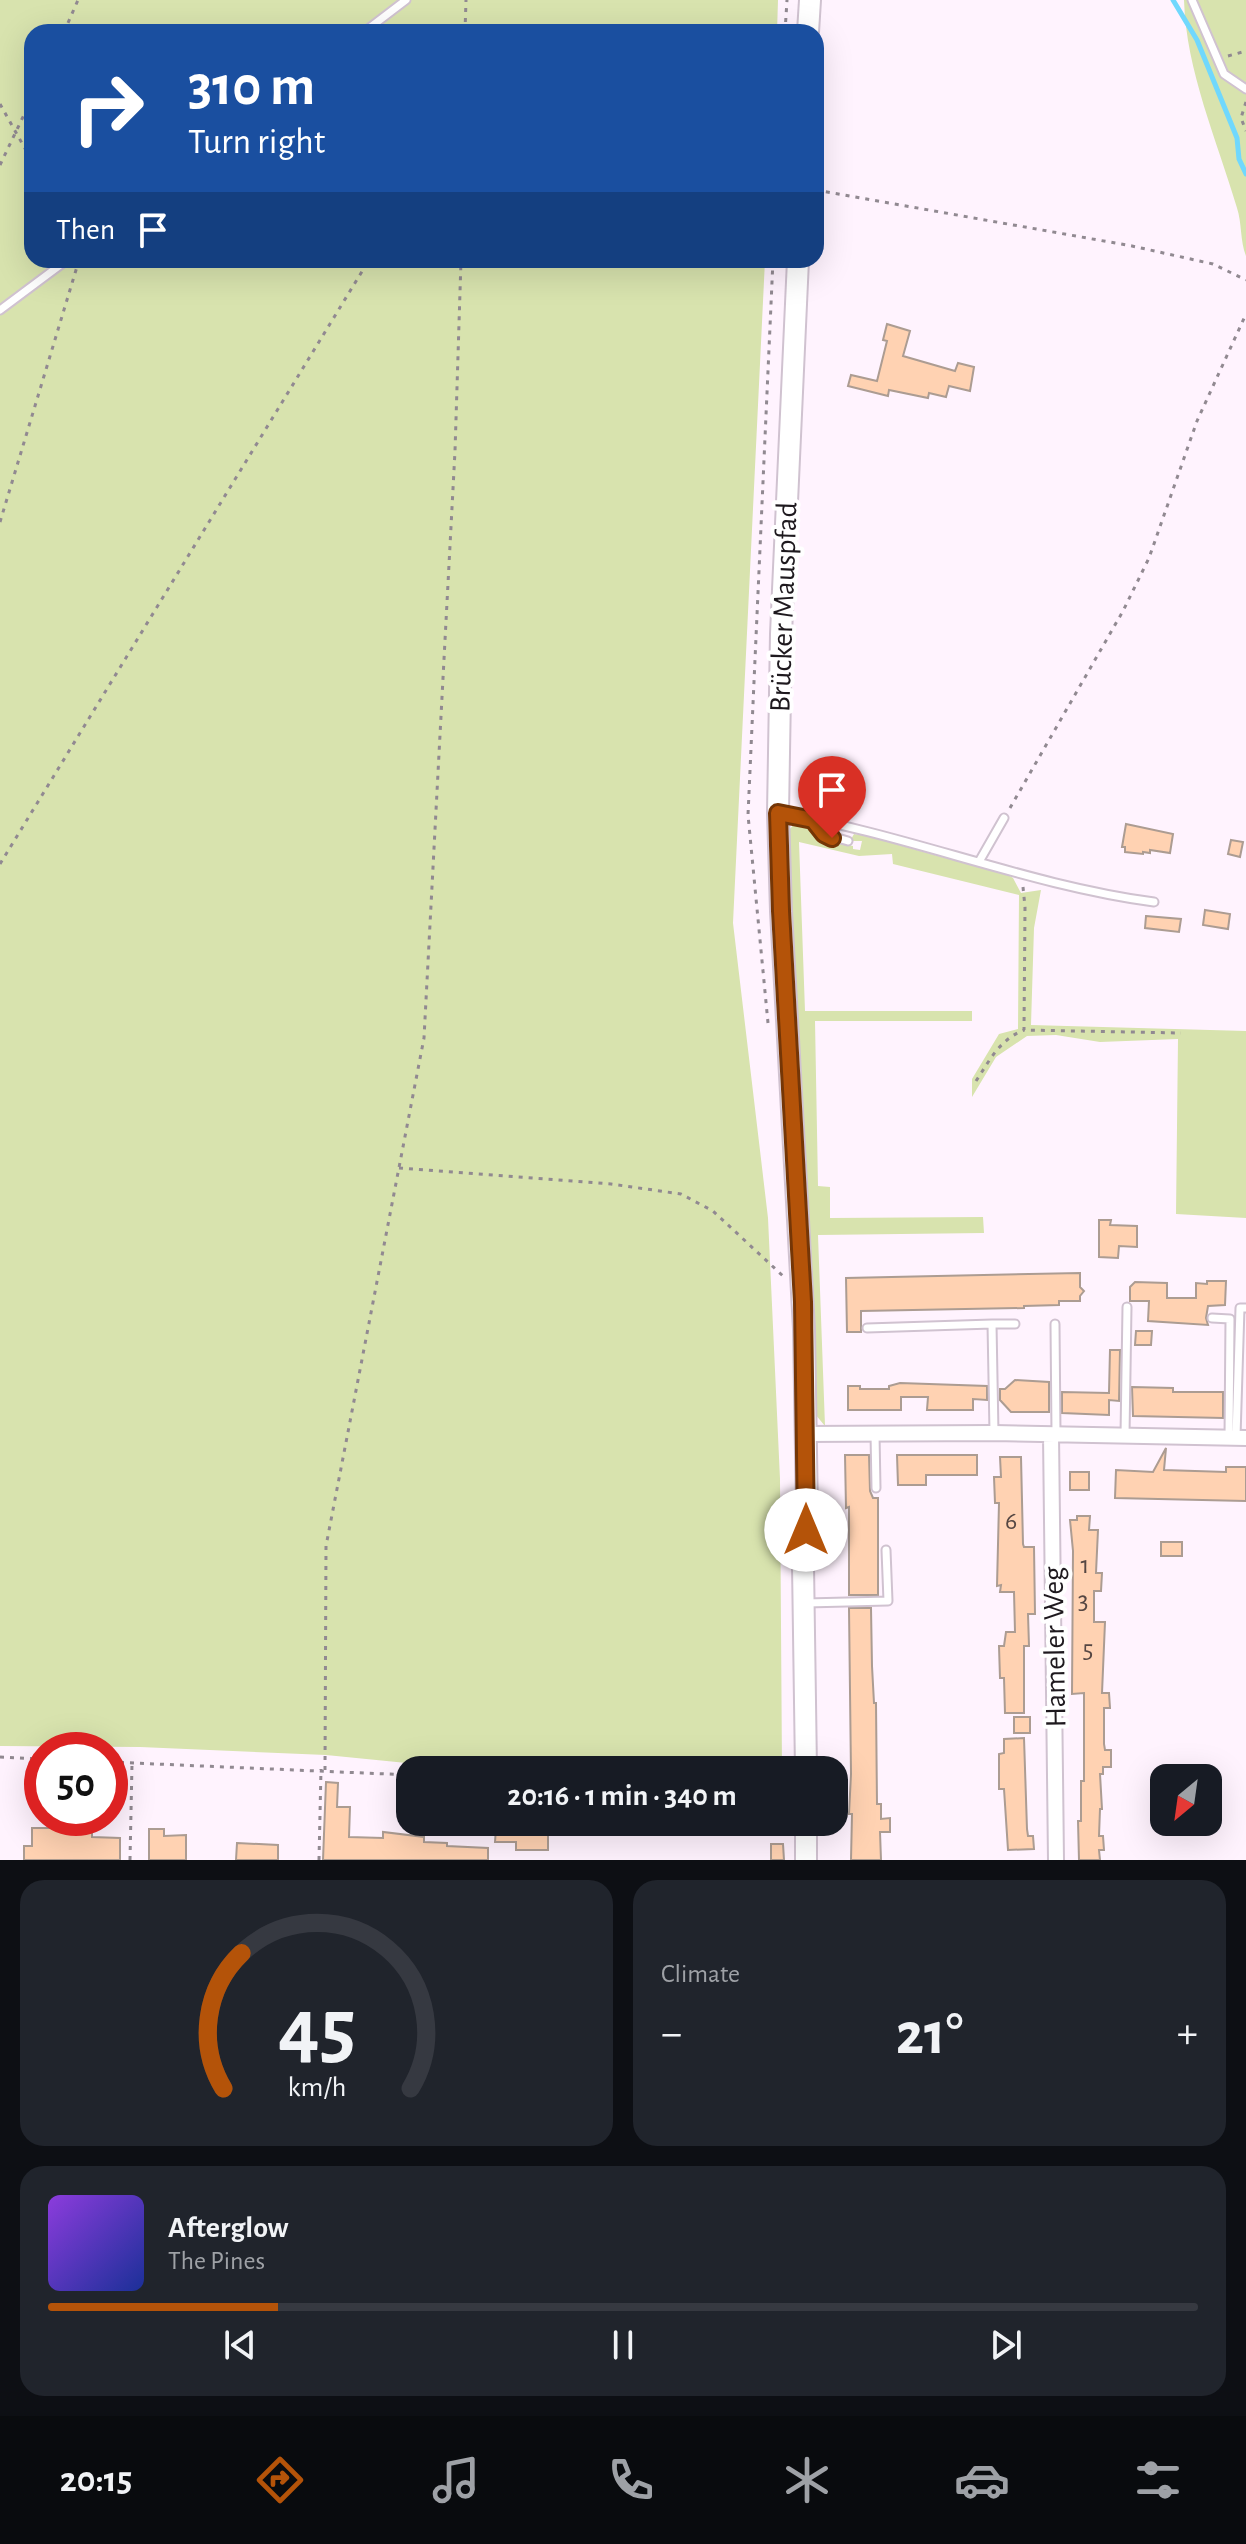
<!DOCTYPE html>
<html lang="en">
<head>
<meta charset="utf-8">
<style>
  body { margin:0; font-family:"Alegreya Sans",sans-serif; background:#20242c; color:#f1f3f6; height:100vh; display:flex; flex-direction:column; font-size:30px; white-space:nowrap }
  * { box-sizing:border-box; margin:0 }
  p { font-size:26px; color:#9ea1a6 }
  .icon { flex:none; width:44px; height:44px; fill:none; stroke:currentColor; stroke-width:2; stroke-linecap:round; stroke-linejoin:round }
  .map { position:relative; height:1860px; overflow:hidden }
  .panel { display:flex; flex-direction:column; gap:20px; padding:20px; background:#0d0f14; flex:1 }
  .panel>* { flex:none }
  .banner { position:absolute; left:24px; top:24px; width:800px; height:244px; border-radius:24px; box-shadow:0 8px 32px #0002; background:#1a4fa0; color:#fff; overflow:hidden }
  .needle { width:52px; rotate:209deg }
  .buttons { position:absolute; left:1150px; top:1764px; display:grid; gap:16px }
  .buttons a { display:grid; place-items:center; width:72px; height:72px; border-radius:16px; background:#171b24; box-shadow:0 8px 32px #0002; font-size:40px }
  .speed { position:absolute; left:24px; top:1732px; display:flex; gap:16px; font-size:40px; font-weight:700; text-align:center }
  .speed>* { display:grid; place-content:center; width:104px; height:104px; border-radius:50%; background:#171b24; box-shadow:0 8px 32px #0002; line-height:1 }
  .speed .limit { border:12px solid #d22; background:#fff; color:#111 }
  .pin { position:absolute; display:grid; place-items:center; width:68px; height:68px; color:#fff; margin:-82px -34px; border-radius:50% 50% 50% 0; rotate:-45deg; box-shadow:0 0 8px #0007 }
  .pin .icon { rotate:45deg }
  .me { position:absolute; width:88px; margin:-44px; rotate:0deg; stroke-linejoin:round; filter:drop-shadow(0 0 6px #0008) }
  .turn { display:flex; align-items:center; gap:28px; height:168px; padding:0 32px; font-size:36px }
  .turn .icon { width:104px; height:104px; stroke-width:2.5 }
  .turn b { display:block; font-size:56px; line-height:68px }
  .then { display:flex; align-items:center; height:76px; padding:0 32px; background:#0003; gap:16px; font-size:30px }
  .big { font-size:60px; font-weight:700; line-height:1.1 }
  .panel .widget { flex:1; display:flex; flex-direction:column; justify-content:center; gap:12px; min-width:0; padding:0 28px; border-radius:24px; background:#20242c }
  .panel .dial { align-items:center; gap:0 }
  .dial svg { height:208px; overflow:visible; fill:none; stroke:#363941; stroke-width:7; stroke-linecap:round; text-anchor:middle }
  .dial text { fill:#f1f3f6; stroke:none }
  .song { display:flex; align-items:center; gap:24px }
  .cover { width:96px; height:96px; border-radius:12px; background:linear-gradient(135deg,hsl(270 70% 55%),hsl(230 70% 35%)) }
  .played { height:8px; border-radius:4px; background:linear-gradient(90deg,#b45309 20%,#363941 20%) }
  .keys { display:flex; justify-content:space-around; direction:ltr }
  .heat { display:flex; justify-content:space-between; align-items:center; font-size:44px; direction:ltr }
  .panel .tiles { flex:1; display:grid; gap:20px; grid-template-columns:1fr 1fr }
  .widget:last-child { grid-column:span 2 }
  .trip { position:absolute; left:396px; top:1756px; width:452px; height:80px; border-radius:24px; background:#171b24; box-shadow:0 8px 32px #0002; font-weight:700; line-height:80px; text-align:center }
  .menu { display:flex; height:128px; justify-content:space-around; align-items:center; background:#090b0e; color:#9ea1a6 }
  .menu .icon { width:56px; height:56px }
  .menu .on { color:#b45309 }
  .menu b { font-size:36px; color:#f1f3f6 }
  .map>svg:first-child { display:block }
  .green { fill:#d8e3ae }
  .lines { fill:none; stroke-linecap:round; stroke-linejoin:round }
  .stream { stroke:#70d8fd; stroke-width:5 }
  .building { fill:#ffd2b2; stroke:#ac9c92; stroke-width:2 }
  .lane-casing { stroke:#d0c2d0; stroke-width:11 }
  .street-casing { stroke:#d0c2d0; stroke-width:18 }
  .secondary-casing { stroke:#d0c2d0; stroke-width:24 }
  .path { stroke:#918991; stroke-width:3; stroke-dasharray:4 6; stroke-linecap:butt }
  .lane { stroke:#fff; stroke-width:7 }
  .street { stroke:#fff; stroke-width:14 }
  .secondary { stroke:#fff; stroke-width:20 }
  .route-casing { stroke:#753606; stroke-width:20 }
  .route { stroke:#b45309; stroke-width:14 }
  .labels { text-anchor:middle; stroke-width:8; stroke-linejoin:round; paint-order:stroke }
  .number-label { font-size:26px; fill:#564743 }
  .street-label { font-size:30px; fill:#1e191e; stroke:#fff }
</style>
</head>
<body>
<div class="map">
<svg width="1246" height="1860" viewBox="0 0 1246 1860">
  <rect width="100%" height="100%" fill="#fff3fe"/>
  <path class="green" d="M0,0H778L777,32H32V260H765L733,923L768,1218L780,1479L782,1770H477L326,1755L140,1747L0,1746Z
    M1184,0H1246V256C1240,241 1242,223 1237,208C1217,140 1186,71 1184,0Z
    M795,823H804L826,840L853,846V849L860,850L862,841H850L854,834L867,836L949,859L978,864L1005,873L1013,878L1021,893L1041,890L1034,928L1031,1025L1246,1031V1218L1176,1214L1178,1039L1100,1042L1056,1035L1027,1036L996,1057L972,1097V1079L999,1034L1018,1029L1019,895L893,864L892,854L859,856L799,842L805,1011H972V1021H815L818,1186L830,1187V1218L983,1217L984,1233L818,1235L825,1426L815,1414C811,1219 794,1025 789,830Z"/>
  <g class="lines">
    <path class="stream" d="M1173,0L1197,40L1237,138L1239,159L1246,174"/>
  </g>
  <path class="building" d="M887,324L910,331L903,356L955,371L958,363L974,367L970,391L949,386L946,397L929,393L928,398L889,390L888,396L848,386L851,375L877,381L887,341L883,340Z
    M1126,824L1173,834L1170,853L1150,850V853L1143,852V854L1125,852V847H1122Z
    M1231,840L1243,842L1240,857L1228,854Z
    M1205,910L1230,914L1228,929L1203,925Z
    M1146,916L1181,919L1179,932L1145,928Z
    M1099,1220H1111L1110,1225L1137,1226V1247L1119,1246L1118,1258L1099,1257Z
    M1080,1273V1287L1084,1291L1080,1296V1301H1059V1305L1024,1306V1308L861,1311V1332H847L846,1278Z
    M1207,1281H1226L1225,1305L1208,1306L1206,1318L1208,1325L1148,1321L1149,1301H1130V1287L1135,1282L1167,1283V1298H1196V1283L1207,1284Z
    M1136,1331H1152L1151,1345H1135Z
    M1110,1350H1120L1119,1401L1109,1400V1415L1062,1413V1392L1109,1393Z
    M1015,1380L1049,1382V1412H1011L1000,1400V1389H1005Z
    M900,1383L987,1386V1400L973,1399V1410H927L928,1397H901V1410H848V1386H860V1389H889V1386Z
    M1132,1387L1173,1388V1392H1223V1418L1133,1416Z
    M1166,1448L1164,1470L1226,1472V1467H1246V1501L1115,1498L1116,1470L1153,1472Z
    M845,1455H869L870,1491L873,1498H878V1595H849V1507L846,1508Z
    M897,1455H977V1475H926V1485H898Z
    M1000,1457H1021L1023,1544L1024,1547H1034L1035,1614H1028L1029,1646H1024V1713H1005L1004,1678H1000L999,1646H1004L1006,1632H1015L1014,1592H1000L1001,1585L997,1586L999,1503H995L994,1477H1001Z
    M1070,1472H1089V1490H1070Z
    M1077,1516H1090L1089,1530H1098L1096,1573H1102L1101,1591H1094V1622H1105L1102,1693H1109L1110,1708H1104V1744L1105,1750H1111V1767H1103V1774H1100L1102,1809H1100L1099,1836H1103L1104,1850H1099L1100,1860H1079L1078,1821H1081V1781H1084V1693L1072,1694L1073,1551L1070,1520H1077Z
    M1161,1542H1182V1556H1161Z
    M849,1608H871L872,1666L874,1703H876L877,1804H881V1819L890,1818V1832H880L881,1860H851L852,1814H849L851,1774Z
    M1014,1717H1030V1733H1014Z
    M1024,1738L1027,1829L1028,1836H1033L1034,1849L1008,1850L1004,1789H999V1754L1004,1753V1739Z
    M326,1782L338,1783L337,1807H350L349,1837L383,1838V1832L424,1837V1842L447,1843V1846L488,1848V1860H323Z
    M78,1821H92V1837L120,1838V1860H24V1846H32V1828H78Z
    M516,1822H548V1850H516V1842H495L496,1828H516Z
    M149,1829H164V1836L186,1835V1860H149Z
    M237,1843L278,1845V1860H236Z
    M771,1844H783L784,1860H771Z"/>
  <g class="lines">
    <g class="lane-casing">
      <path id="lane" d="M1192,0L1224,74L1246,89
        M364,32L406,0
        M0,310L67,260
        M780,813C907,834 1027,885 1154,902
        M813,820L824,834L848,841
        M980,860L1004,818
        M1212,1318L1230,1319L1229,1437
        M992,1324H1015
        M1055,1324L1056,1433
        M867,1328L992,1324L994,1433
        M875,1434L876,1488
        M1125,1435L1127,1307
        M1236,1437L1240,1308H1246
        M806,1603L888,1601L886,1550"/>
    </g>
    <g class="street-casing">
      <path id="street" d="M805,1434L994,1433L1246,1438
        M1051,1435L1056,1860"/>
    </g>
    <g class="secondary-casing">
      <path id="secondary" d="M808,32L810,0
        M798,260L781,634L778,813L781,911L804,1329L807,1514L803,1565L806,1770
        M806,1860V1822"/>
    </g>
    <path class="path" d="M64,32L78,0
      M465,32L466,0
      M785,32L787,0
      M1228,56L1246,51
      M1246,102L1241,118L1246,131
      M0,104L32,161
      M0,165L32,98
      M816,190L1132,246L1213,264L1246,280
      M0,522L79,260
      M1010,808L1123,611L1149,558L1197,421L1246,314
      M0,864L369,260
      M1023,887L1025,907L1024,1030L1181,1033
      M768,1023L748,815L773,260
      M976,1081C990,1060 999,1040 1024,1030
      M399,1168L611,1184L681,1194L713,1211L783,1276
      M0,1757L42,1759
      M110,1762L410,1775
      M325,1770L326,1546L424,1038L455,451L461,260
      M130,1860L132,1764
      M319,1860L321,1769"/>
    <use href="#lane" class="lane"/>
    <use href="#street" class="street"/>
    <use href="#secondary" class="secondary"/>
  </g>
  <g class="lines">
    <g class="route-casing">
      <path id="route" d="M806,1530L803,1302L781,911L778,813L813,820L824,834L832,838"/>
    </g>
    <use href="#route" class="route"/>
  </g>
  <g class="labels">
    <g class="number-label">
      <text x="1011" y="1529">6</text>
      <text x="1085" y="1573">1</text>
      <text x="1083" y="1609">3</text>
      <text x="1088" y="1657">5</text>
    </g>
    <g class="street-label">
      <text transform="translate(783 607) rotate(-88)" y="10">Brücker Mauspfad</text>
      <text transform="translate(1054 1647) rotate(-91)" y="10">Hameler Weg</text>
    </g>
  </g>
</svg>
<div class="buttons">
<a><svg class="needle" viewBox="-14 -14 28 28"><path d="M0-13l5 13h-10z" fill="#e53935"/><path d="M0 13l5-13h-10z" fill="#9ea1a6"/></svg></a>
</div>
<div class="speed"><div class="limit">50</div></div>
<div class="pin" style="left:832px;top:838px;background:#d93025"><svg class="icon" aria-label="arrive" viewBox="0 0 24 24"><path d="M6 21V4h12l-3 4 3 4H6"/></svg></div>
<svg class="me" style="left:806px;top:1530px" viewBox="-20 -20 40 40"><circle r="19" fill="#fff"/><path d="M0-13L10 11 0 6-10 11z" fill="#b45309"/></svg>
<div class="trip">20:16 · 1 min · 340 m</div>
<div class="banner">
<div class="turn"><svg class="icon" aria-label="right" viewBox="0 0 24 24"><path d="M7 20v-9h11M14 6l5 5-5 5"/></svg><div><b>310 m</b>Turn right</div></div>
<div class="then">Then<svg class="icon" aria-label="arrive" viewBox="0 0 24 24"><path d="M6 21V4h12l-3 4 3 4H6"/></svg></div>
</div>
</div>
<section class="panel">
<div class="tiles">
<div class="widget dial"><svg viewBox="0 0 100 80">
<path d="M14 69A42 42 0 1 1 86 69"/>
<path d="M14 69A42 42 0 0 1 21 17" stroke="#b45309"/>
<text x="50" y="56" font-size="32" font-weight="700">45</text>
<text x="50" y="72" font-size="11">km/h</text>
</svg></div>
<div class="widget"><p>Climate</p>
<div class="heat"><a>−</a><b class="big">21°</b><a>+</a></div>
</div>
<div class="widget">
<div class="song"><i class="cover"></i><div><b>Afterglow</b><p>The Pines</p></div></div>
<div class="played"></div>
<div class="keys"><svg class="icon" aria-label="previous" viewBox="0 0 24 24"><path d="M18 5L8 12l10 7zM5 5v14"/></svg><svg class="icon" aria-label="pause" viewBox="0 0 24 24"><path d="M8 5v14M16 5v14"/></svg><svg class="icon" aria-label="next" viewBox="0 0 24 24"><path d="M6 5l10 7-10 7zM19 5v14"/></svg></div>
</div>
</div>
</section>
<nav class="menu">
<b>20:15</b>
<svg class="icon on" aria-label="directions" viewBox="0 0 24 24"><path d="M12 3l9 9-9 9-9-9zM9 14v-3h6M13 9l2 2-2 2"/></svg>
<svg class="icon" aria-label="music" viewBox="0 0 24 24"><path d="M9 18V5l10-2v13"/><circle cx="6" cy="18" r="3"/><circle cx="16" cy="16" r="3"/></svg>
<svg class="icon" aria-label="phone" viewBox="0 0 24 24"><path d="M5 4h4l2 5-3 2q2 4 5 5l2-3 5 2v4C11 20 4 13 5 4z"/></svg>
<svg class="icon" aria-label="climate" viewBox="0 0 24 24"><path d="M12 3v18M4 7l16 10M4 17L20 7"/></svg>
<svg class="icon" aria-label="car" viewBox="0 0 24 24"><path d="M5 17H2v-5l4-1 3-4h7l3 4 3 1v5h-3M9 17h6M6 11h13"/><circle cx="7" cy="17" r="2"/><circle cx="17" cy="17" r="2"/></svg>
<svg class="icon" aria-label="filters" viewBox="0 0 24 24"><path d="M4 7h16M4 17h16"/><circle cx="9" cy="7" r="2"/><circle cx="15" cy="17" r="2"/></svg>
</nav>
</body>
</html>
